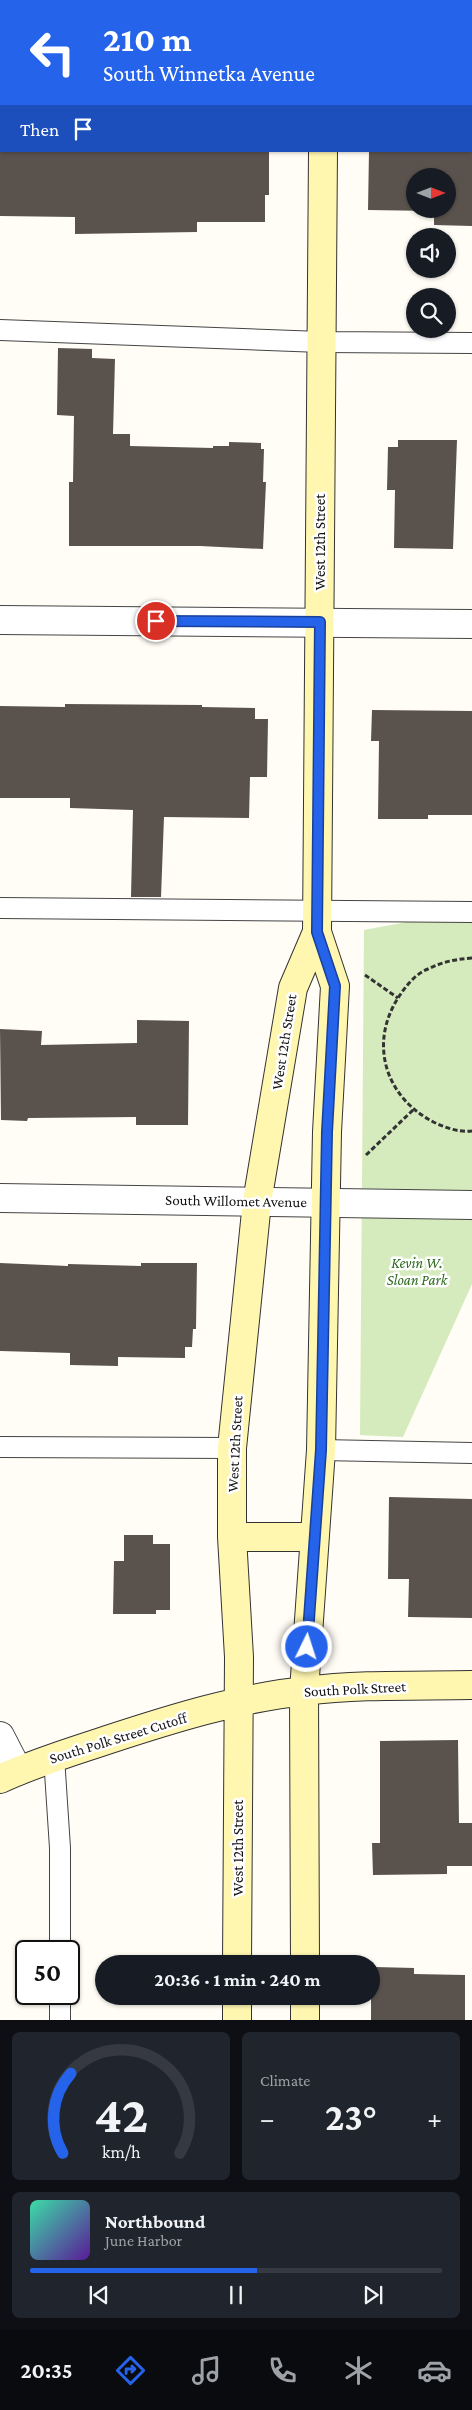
<!DOCTYPE html>
<html lang="en">
<head>
<meta charset="utf-8">
<style>
  body { margin:0; font-family:"Crimson Pro",serif; background:#20242c; color:#f1f3f6; height:100vh; display:flex; flex-direction:column; font-size:19px; white-space:nowrap }
  * { box-sizing:border-box; margin:0 }
  p { font-size:16px; color:#9ea1a6 }
  .icon { flex:none; width:28px; height:28px; fill:none; stroke:currentColor; stroke-width:2; stroke-linecap:round; stroke-linejoin:round }
  .map { position:relative; height:2020px; overflow:hidden }
  .panel { display:flex; flex-direction:column; gap:12px; padding:12px; background:#0d0f14; flex:1 }
  .panel>* { flex:none }
  .hud { position:absolute; left:0px; top:0px; width:472px; height:152px; box-shadow:0 1px 4px #0004; background:#2563eb; color:#fff; overflow:hidden }
  .needle { width:32px; rotate:90deg }
  .tools { position:absolute; left:406px; top:168px; display:grid; gap:10px }
  .tools a { display:grid; place-items:center; width:50px; height:50px; border-radius:50%; background:#171b24; box-shadow:0 1px 4px #0004; font-size:25px }
  .speed { position:absolute; left:15px; top:1940px; display:flex; gap:10px; font-size:25px; font-weight:700; text-align:center }
  .speed>* { display:grid; place-content:center; width:65px; height:65px; border-radius:50%; background:#171b24; box-shadow:0 1px 4px #0004; line-height:1 }
  .speed .limit { border:2px solid #111; border-radius:8px; background:#fff; color:#111 }
  .pin { position:absolute; display:grid; place-items:center; width:42px; height:42px; color:#fff; margin:-21px; border:2px solid #fff; border-radius:50%; box-shadow:0 1px 5px #0007 }
  .me { position:absolute; width:55px; margin:-28px; rotate:4deg; stroke-linejoin:round; filter:drop-shadow(0 0 4px #0008) }
  .turn { display:flex; align-items:center; gap:18px; height:105px; padding:0 20px; font-size:22px }
  .turn .icon { width:65px; height:65px; stroke-width:2.5 }
  .turn b { display:block; font-size:35px; line-height:42px }
  .then { display:flex; align-items:center; height:48px; padding:0 20px; background:#0003; gap:10px; font-size:19px }
  .big { font-size:38px; font-weight:700; line-height:1.1 }
  .panel .tile { flex:1; display:flex; flex-direction:column; justify-content:center; gap:8px; min-width:0; padding:0 18px; border-radius:8px; background:#20242c }
  .panel .dial { align-items:center; gap:0 }
  .dial svg { height:130px; overflow:visible; fill:none; stroke:#363941; stroke-width:7; stroke-linecap:round; text-anchor:middle }
  .dial text { fill:#f1f3f6; stroke:none }
  .song { display:flex; align-items:center; gap:15px }
  .cover { width:60px; height:60px; border-radius:8px; background:linear-gradient(135deg,hsl(160 70% 55%),hsl(270 70% 35%)) }
  .played { height:5px; border-radius:2px; background:linear-gradient(90deg,#2563eb 55%,#363941 55%) }
  .keys { display:flex; justify-content:space-around; direction:ltr }
  .heat { display:flex; justify-content:space-between; align-items:center; font-size:28px; direction:ltr }
  .panel .tiles { flex:1; display:grid; gap:12px; grid-template-columns:1fr 1fr }
  .tile:last-child { grid-column:span 2 }
  .trip { position:absolute; left:95px; top:1955px; width:285px; height:50px; border-radius:25px; background:#171b24; box-shadow:0 1px 4px #0004; font-weight:700; line-height:50px; text-align:center }
  .menu { display:flex; height:80px; justify-content:space-around; align-items:center; background:#090b0e; color:#9ea1a6 }
  .menu .icon { width:35px; height:35px }
  .menu .on { color:#2563eb }
  .menu b { font-size:22px; color:#f1f3f6 }
  .map>svg:first-child { display:block }
  .green { fill:#d5ebbd }
  .building { fill:#5a524d; fill-rule:evenodd }
  .lines { fill:none; stroke-linecap:round; stroke-linejoin:round }
  .lane-casing { stroke:#444; stroke-width:22 }
  .street-casing { stroke:#444; stroke-width:30 }
  .secondary-casing { stroke:#333; stroke-width:30 }
  .path { stroke:#333; stroke-width:3; stroke-dasharray:5 2.5; stroke-linecap:butt }
  .lane { stroke:#fff; stroke-width:20 }
  .street { stroke:#fff; stroke-width:28 }
  .secondary { stroke:#fff6b0; stroke-width:28 }
  .route-casing { stroke:#184099; stroke-width:12 }
  .route { stroke:#2563eb; stroke-width:9 }
  .labels { text-anchor:middle; stroke-width:5; stroke-linejoin:round; paint-order:stroke }
  .street-label { font-size:15px; fill:#111; stroke:#fff }
  .park-label { font-size:15px; font-style:italic; fill:#2f6b1f; stroke:#fff }
</style>
</head>
<body>
<div class="map">
<svg width="472" height="2020" viewBox="0 0 472 2020">
  <rect width="100%" height="100%" fill="#fffdf5"/>
  <path class="green" d="M472,910V1284L403,1437L360,1435L364,930Z"/>
  <path class="building" d="M0,151H269V195H265V222H197V232L75,234V217L0,216Z
    M369,151H472V226L434,225V211L368,210ZM415,176H448V209H415Z
    M58,348L92,349V358L115,359L113,434H130V446L213,448V446H229V442L261,443V449H264L263,482H266L263,549L200,546H69V482H73L74,416L57,415Z
    M398,440H457L453,549L394,548L395,490H387L388,447H398Z
    M65,704L202,705V707L255,708V719H268L267,777H250L249,818L164,817L161,897H131L133,810L70,808V798H0V706L65,707Z
    M372,710L472,711V815H428V819H378L379,741H371Z
    M137,1020L189,1021L188,1125H136V1117L28,1118L27,1121L1,1120L0,1029L42,1031L41,1045L137,1043Z
    M0,1263L68,1266V1264L141,1266V1263H197L196,1329H193L192,1347H185V1358L118,1357V1366L70,1365V1353L0,1351Z
    M389,1497L472,1499V1618L408,1617L409,1579H388Z
    M124,1535H153V1544H170V1610H156V1614H113L114,1561H124Z
    M458,1740L459,1823H472V1866H447V1874L373,1875L372,1843H380V1741Z
    M375,1967L414,1968V1974L465,1975V2020H371V1987H375Z"/>
  <g class="lines">
    <g class="lane-casing">
      <path id="lane" d="M0,330L321,342L472,343
        M0,908L472,912
        M0,1447L232,1448
        M321,1450L472,1453
        M54,1757L60,1848V1951
        M60,1994V2020"/>
    </g>
    <g class="street-casing">
      <path id="street" d="M0,47H1
        M471,54H472
        M0,620L472,624
        M0,1198L472,1205
        M0,1736L18,1771"/>
    </g>
    <g class="secondary-casing">
      <path id="secondary" d="M324,0V1
        M232,1537H314
        M0,1779C34,1763 71,1752 107,1740C171,1719 238,1698 305,1691C360,1684 417,1686 472,1685
        M237,1964L239,1657L232,1537V1448L257,1202L293,988L317,932
        M305,1964L304,1691L321,1450L327,1132L335,986L317,932L323,151
        M305,1996V2020
        M237,2020V1996"/>
    </g>
    <path class="path" d="M472,958C456,959 442,962 428,969C415,974 405,987 398,998C370,1042 384,1093 428,1119C440,1126 458,1133 472,1131
      M365,975L398,998
      M366,1155L413,1110"/>
    <use href="#lane" class="lane"/>
    <use href="#street" class="street"/>
    <use href="#secondary" class="secondary"/>
  </g>
  <g class="lines">
    <g class="route-casing">
      <path id="route" d="M156,621L320,622L317,932L335,986L327,1132L321,1450L307,1647"/>
    </g>
    <use href="#route" class="route"/>
  </g>
  <g class="labels">
    <g class="street-label">
      <text transform="translate(320 542) rotate(-90)" y="5">West 12th Street</text>
      <text transform="translate(284 1042) rotate(-81)" y="5">West 12th Street</text>
      <text transform="translate(236 1201) rotate(1)" y="5">South Willomet Avenue</text>
      <text transform="translate(235 1444) rotate(-87)" y="5">West 12th Street</text>
      <text transform="translate(355 1689) rotate(-3)" y="5">South Polk Street</text>
      <text transform="translate(118 1738) rotate(-17)" y="5">South Polk Street Cutoff</text>
      <text transform="translate(238 1848) rotate(-90)" y="5">West 12th Street</text>
    </g>
    <g class="park-label">
      <text x="417" y="1268">Kevin W.<tspan x="417" dy="17">Sloan Park</tspan></text>
    </g>
  </g>
</svg>
<div class="tools">
<a><svg class="needle" viewBox="-14 -14 28 28"><path d="M0-13l5 13h-10z" fill="#e53935"/><path d="M0 13l5-13h-10z" fill="#9ea1a6"/></svg></a>
<a><svg class="icon" aria-label="sound" viewBox="0 0 24 24"><path d="M4 9h4l5-4v14l-5-4H4zM17 9q2 3 0 6"/></svg></a>
<a><svg class="icon" aria-label="search" viewBox="0 0 24 24"><circle cx="10" cy="10" r="6"/><path d="M15 15l6 6"/></svg></a>
</div>
<div class="speed"><div class="limit">50</div></div>
<div class="pin" style="left:156px;top:621px;background:#d93025"><svg class="icon" aria-label="arrive" viewBox="0 0 24 24"><path d="M6 21V4h12l-3 4 3 4H6"/></svg></div>
<svg class="me" style="left:307px;top:1647px" viewBox="-20 -20 40 40"><circle r="17" fill="#2563eb" stroke="#fff" stroke-width="3"/><path d="M0-11L8 9 0 5-8 9z" fill="#fff"/></svg>
<div class="trip">20:36 · 1 min · 240 m</div>
<div class="hud">
<div class="turn"><svg class="icon" aria-label="left" viewBox="0 0 24 24"><path d="M17 20v-9H6M10 6l-5 5 5 5"/></svg><div><b>210 m</b>South Winnetka Avenue</div></div>
<div class="then">Then<svg class="icon" aria-label="arrive" viewBox="0 0 24 24"><path d="M6 21V4h12l-3 4 3 4H6"/></svg></div>
</div>
</div>
<section class="panel">
<div class="tiles">
<div class="tile dial"><svg viewBox="0 0 100 80">
<path d="M14 69A42 42 0 1 1 86 69"/>
<path d="M14 69A42 42 0 0 1 19 20" stroke="#2563eb"/>
<text x="50" y="56" font-size="32" font-weight="700">42</text>
<text x="50" y="72" font-size="11">km/h</text>
</svg></div>
<div class="tile"><p>Climate</p>
<div class="heat"><a>−</a><b class="big">23°</b><a>+</a></div>
</div>
<div class="tile">
<div class="song"><i class="cover"></i><div><b>Northbound</b><p>June Harbor</p></div></div>
<div class="played"></div>
<div class="keys"><svg class="icon" aria-label="previous" viewBox="0 0 24 24"><path d="M18 5L8 12l10 7zM5 5v14"/></svg><svg class="icon" aria-label="pause" viewBox="0 0 24 24"><path d="M8 5v14M16 5v14"/></svg><svg class="icon" aria-label="next" viewBox="0 0 24 24"><path d="M6 5l10 7-10 7zM19 5v14"/></svg></div>
</div>
</div>
</section>
<nav class="menu">
<b>20:35</b>
<svg class="icon on" aria-label="directions" viewBox="0 0 24 24"><path d="M12 3l9 9-9 9-9-9zM9 14v-3h6M13 9l2 2-2 2"/></svg>
<svg class="icon" aria-label="music" viewBox="0 0 24 24"><path d="M9 18V5l10-2v13"/><circle cx="6" cy="18" r="3"/><circle cx="16" cy="16" r="3"/></svg>
<svg class="icon" aria-label="phone" viewBox="0 0 24 24"><path d="M5 4h4l2 5-3 2q2 4 5 5l2-3 5 2v4C11 20 4 13 5 4z"/></svg>
<svg class="icon" aria-label="climate" viewBox="0 0 24 24"><path d="M12 3v18M4 7l16 10M4 17L20 7"/></svg>
<svg class="icon" aria-label="car" viewBox="0 0 24 24"><path d="M5 17H2v-5l4-1 3-4h7l3 4 3 1v5h-3M9 17h6M6 11h13"/><circle cx="7" cy="17" r="2"/><circle cx="17" cy="17" r="2"/></svg>
</nav>
</body>
</html>
